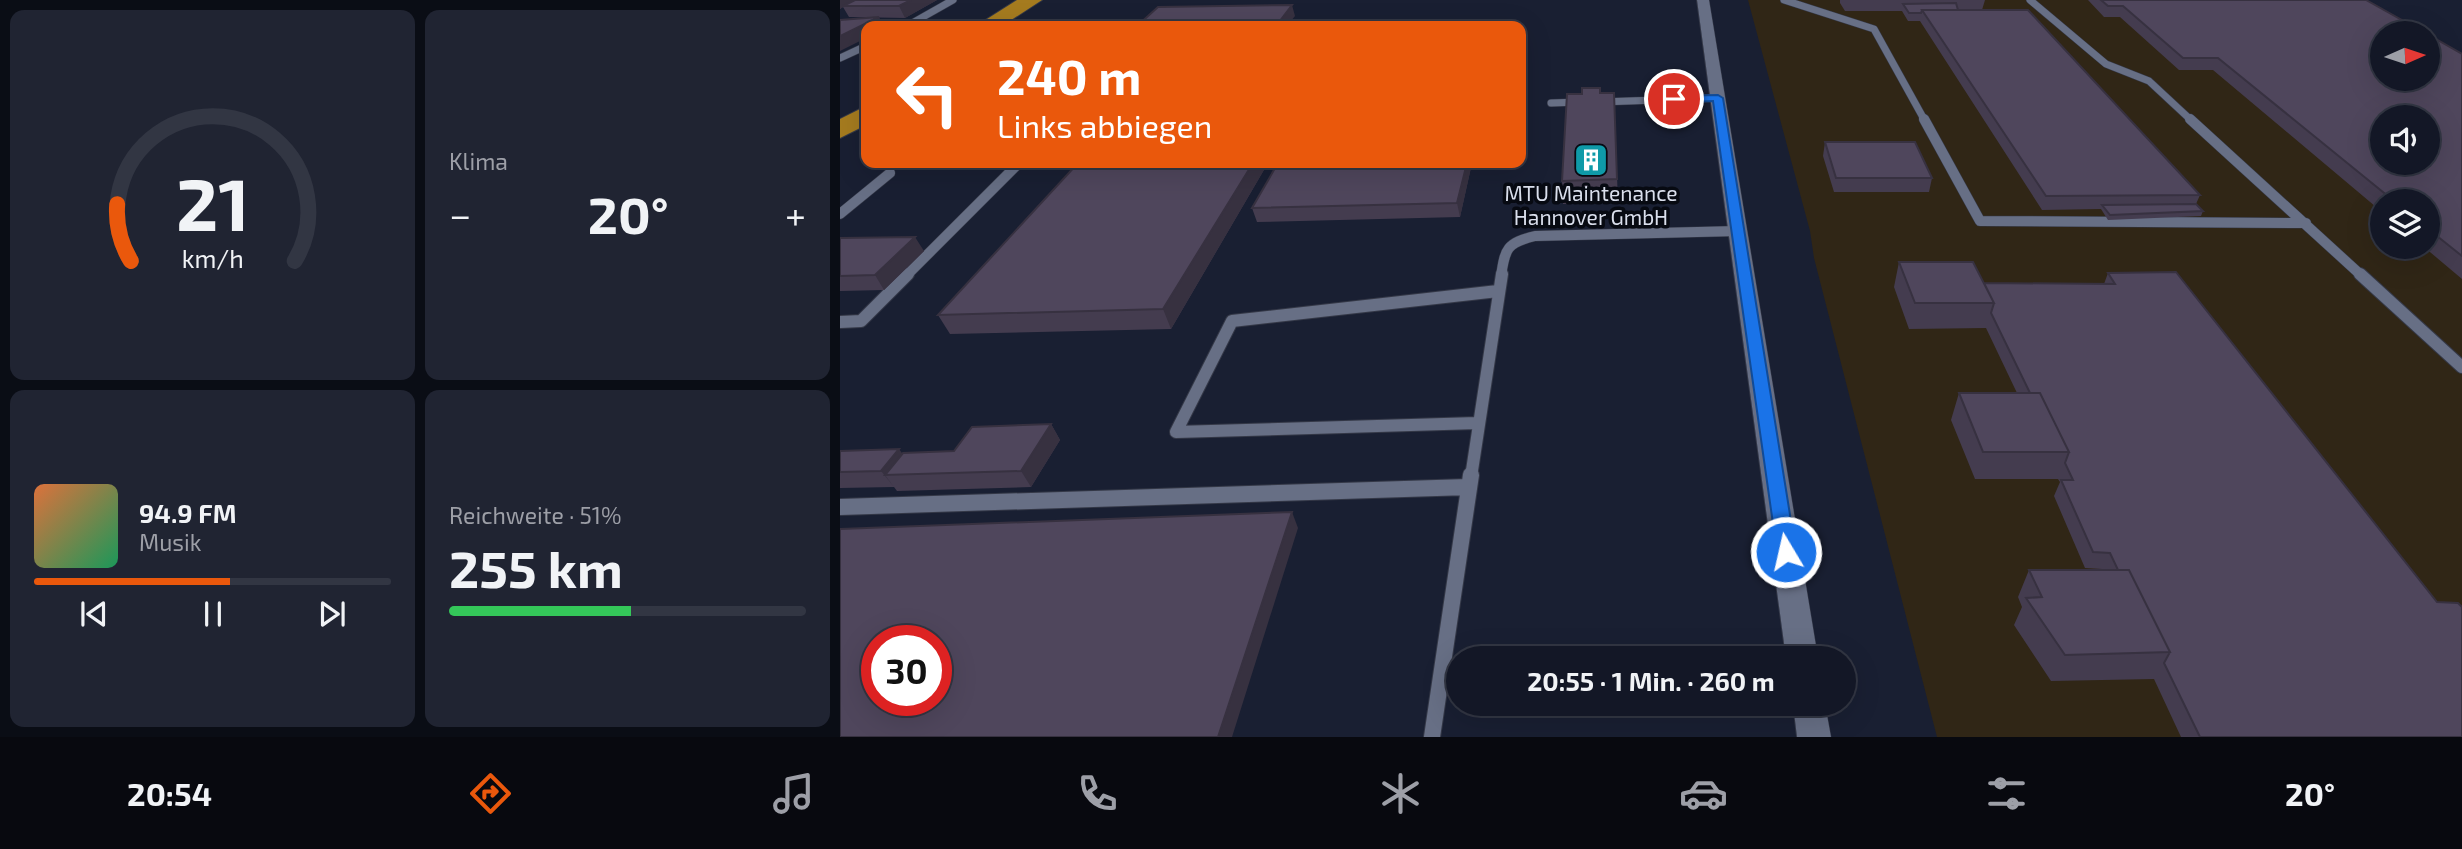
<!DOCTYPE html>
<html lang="de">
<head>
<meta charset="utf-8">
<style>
  body { margin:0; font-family:"Exo 2",sans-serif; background:#202432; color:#f1f3f6; height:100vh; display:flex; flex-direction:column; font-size:26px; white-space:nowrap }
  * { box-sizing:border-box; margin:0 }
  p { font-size:23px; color:#9d9fa7 }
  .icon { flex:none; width:38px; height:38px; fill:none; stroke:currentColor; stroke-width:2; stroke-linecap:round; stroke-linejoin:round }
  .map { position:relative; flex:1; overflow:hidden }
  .details { display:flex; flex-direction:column; gap:10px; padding:10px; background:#0a0d15; width:840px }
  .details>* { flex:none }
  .banner { position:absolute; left:21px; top:21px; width:665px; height:147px; border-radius:14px; box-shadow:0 7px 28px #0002,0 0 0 2px #323643; background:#ea580c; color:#fff; overflow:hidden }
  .needle { width:46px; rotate:87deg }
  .tools { position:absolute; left:1530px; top:21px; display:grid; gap:14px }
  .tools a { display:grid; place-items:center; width:70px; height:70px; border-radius:50%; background:#131726; box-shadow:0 7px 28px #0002,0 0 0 2px #323643; font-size:35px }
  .speed { position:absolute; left:21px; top:625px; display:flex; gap:14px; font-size:35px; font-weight:700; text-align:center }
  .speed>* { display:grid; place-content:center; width:91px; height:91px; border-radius:50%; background:#131726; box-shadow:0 7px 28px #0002,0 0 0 2px #323643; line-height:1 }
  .speed .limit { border:10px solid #d22; background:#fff; color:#111 }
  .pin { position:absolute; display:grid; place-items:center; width:60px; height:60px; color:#fff; margin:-30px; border:4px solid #fff; border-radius:50%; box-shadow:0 2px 7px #0007 }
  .me { position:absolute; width:77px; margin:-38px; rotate:351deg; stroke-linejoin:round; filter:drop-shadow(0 0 5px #0008) }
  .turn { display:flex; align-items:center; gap:24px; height:147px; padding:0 21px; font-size:32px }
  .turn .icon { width:91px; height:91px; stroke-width:2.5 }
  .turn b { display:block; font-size:49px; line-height:60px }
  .big { font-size:52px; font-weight:700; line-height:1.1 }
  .details .card { flex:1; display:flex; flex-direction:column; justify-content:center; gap:10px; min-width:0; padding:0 24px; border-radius:14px; background:#202432 }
  .details .dial { align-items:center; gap:0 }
  .dial svg { height:182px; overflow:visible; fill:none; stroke:#323643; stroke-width:7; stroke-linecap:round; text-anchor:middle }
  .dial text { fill:#f1f3f6; stroke:none }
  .song { display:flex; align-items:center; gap:21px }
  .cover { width:84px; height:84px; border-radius:10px; background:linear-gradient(135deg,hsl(20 70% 55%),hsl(150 70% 35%)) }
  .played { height:7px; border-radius:4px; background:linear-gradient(90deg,#ea580c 55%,#323643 55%) }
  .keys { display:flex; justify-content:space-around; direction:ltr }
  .heat { display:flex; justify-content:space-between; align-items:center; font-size:38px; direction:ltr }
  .charge { height:10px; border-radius:5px; background:linear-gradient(90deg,#34c759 51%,#323643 0) }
  .details .tiles { flex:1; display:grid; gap:10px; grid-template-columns:repeat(2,1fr) }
  .trip { position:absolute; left:606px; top:646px; width:410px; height:70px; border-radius:35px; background:#131726; box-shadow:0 7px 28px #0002,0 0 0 2px #323643; font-weight:700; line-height:70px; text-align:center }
  .tab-bar { display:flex; height:112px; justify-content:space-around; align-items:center; background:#08090f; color:#9d9fa7 }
  .tab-bar .icon { width:49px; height:49px }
  .tab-bar .current { color:#ea580c }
  .tab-bar b { font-size:32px; color:#f1f3f6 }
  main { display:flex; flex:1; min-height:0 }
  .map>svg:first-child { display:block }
  .commercial { fill:#302616; fill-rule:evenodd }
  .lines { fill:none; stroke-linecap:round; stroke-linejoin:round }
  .service-far3-casing { stroke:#343847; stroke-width:8 }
  .service-far2-casing { stroke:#343847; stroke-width:11 }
  .service-far1-casing { stroke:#343847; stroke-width:14 }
  .service-casing { stroke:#343847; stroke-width:18 }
  .minor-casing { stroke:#343847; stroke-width:1 }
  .motorway-casing { stroke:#343847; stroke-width:2 }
  .service-far3 { stroke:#676f85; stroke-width:7 }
  .service-far2 { stroke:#676f85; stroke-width:10 }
  .service-far1 { stroke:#676f85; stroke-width:12 }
  .service { stroke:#676f85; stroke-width:16 }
  .minor { fill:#676f85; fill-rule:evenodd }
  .motorway { fill:#a57b1f; fill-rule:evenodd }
  .wall { fill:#443c4f }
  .shaded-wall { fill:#373140 }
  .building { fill:#4f465c; stroke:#373140; stroke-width:2; fill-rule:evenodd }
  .route { fill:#1a73e8; stroke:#114b97; stroke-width:2 }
  .labels { text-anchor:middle; stroke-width:7; stroke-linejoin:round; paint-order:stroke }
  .far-poi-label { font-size:21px; fill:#dadfec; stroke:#070a12 }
</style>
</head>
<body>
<main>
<section class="details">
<div class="tiles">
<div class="card dial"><svg viewBox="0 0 100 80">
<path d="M14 69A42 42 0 1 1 86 69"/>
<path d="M14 69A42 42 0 0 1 8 44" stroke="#ea580c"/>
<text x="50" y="56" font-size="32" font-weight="700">21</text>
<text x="50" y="72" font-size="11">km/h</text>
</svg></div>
<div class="card"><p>Klima</p>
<div class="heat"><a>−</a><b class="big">20°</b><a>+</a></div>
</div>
<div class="card">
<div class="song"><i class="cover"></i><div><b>94.9 FM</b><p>Musik</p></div></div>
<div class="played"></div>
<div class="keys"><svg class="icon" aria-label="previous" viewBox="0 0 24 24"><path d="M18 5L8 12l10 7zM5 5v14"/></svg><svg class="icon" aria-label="pause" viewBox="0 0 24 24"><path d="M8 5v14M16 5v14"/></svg><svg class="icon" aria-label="next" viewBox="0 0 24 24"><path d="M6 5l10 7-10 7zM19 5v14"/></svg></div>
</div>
<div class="card"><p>Reichweite · 51%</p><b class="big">255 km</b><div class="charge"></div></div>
</div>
</section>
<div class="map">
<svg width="1622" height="737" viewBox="0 0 1622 737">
  <rect width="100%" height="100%" fill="#191f32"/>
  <path class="commercial" d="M908,0H1523L1542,33V79H1587L1622,55V737H1097L974,258L970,231ZM1542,117H1587V163H1542ZM1542,201H1587V247H1542Z"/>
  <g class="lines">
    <g class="service-far3-casing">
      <path id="service-far3" d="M944,0L1034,29L1085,121
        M1190,0L1266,64L1309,81L1352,121
        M67,26L113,0
        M0,58L26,46
        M759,102L878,98
        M711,103L741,102"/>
    </g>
    <g class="service-far2-casing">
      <path id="service-far2" d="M1084,119L1140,221L1466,223
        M1350,119L1522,276
        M0,214L50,173
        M66,276L179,163
        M661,276C665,248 667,243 695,236L898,231"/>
    </g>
    <g class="service-far1-casing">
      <path id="service-far1" d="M1520,274L1622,367
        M0,322L21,321L68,274
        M637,423L336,432L392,321L658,291
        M631,477L662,274"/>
    </g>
    <g class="service-casing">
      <path id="service" d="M0,507L628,487
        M592,737L631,475"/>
    </g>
    <g class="minor-casing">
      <path id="minor" d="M857,0H869L978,658H946Z
        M953,704H985L991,737H957Z"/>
    </g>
    <g class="motorway-casing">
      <path id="motorway" d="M177,0H202L162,26H136Z
        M26,106V125L0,138V119Z"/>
    </g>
    <use href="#service-far3" class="service-far3"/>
    <use href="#service-far2" class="service-far2"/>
    <use href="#service-far1" class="service-far1"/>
    <use href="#service" class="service"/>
    <use href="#minor" class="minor"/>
    <use href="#motorway" class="motorway"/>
  </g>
  <path class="wall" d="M0,0H97L65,18L9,17L3,7L0,9Z
    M1000,0H1145L1142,10L1360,195L1356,204L1363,211L1361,216L1268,220L1261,209L1202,210L1080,21H1068L1062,11H1005L1000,3Z
    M1248,0H1526L1622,54V279L1584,247H1587V201H1542V212L1373,70H1339L1280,17H1264Z
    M760,93H774L778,203L723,204L722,181Z
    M985,142L1092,178L1089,192H994L983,156Z
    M428,163L331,329L110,334L98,315Z
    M632,163L620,217L417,222L412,208Z
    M0,238L84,251L44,290L0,291Z
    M1059,262L1144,283L1264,284L1268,273L1622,737H1341L1314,679L1211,681L1174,625L1182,607L1178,597L1189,570H1262V569L1245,568L1214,496L1220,482L1218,479H1135L1111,420L1119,393H1177L1146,328L1069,329L1054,287Z
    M211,424L220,440L191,487L57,491L54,487L0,488V451L62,454L114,451Z"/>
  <path class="shaded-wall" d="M0,0H18L3,6V7L0,9Z
    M71,0H97L65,18L59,6Z
    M452,5L455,16L447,26H436Z
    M39,17L44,26H26V38L0,51V36Z
    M413,163H428L331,329L323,309Z
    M627,163H632L620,217L617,203Z
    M75,237L84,251L44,290L35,275Z
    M211,424L220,440L191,487L181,471Z
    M59,449L71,465L45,475L54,487L41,471Z
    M452,512L458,528L392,737H378Z"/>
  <path class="building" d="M15,0H71L59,6H3Z
    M1261,0H1526L1585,33H1542V79H1587V34L1622,54V256L1587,228V201H1554L1378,58H1343L1283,6H1268ZM1542,117H1587V163H1542Z
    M1116,3L1118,10H1082L1081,13H1069L1063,4Z
    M452,5L436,26H297L318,7Z
    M1082,10H1188L1360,195L1206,196Z
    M39,17L0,36V20Z
    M742,88H760V93H774L777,179L722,181L727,94H742Z
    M985,142H1075L1092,178H996Z
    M238,163H413L323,309L98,315Z
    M438,163H627L617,203L412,208Z
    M1356,204L1363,211L1270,215L1262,205Z
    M75,237L35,275L0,276V238Z
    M1059,262H1133L1154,303H1075Z
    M1336,272L1597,602L1618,603L1622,607V737H1360L1324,663L1330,652L1289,570H1278L1270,553L1253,552L1221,480H1233L1225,463L1229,452L1200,393H1190L1151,313L1154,303L1144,283L1275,284L1268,273Z
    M1119,393H1200L1229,452H1143Z
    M211,424L181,471L45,475L63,453L114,451L132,427Z
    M59,449L41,471L0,472V451Z
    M452,512L378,737H0V529ZM37,640H96V700H37Z
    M1189,570H1289L1330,652L1225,655L1186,598L1202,597Z"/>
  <path class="route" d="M878,95L883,98L956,552L953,558H939L937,552L873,101L834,103L829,99L834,96Z"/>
  <defs>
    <g id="building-square" transform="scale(1.75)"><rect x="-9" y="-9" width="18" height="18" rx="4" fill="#0f9aa8" stroke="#070a12"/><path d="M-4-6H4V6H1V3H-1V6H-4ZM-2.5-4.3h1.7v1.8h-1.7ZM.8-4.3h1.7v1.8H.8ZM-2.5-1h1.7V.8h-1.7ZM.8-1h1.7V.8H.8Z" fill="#fff"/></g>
  </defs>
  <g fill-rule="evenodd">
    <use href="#building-square" x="751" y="160"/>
  </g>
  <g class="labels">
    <g class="far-poi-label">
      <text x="751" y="201">MTU Maintenance<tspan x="751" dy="24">Hannover GmbH</tspan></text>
    </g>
  </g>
</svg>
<div class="tools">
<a><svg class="needle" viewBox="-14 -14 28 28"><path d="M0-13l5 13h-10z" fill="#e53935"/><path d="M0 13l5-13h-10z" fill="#9d9fa7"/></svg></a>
<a><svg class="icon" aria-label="sound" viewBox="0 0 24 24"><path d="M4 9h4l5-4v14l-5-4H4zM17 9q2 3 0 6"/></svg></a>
<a><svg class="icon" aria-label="layers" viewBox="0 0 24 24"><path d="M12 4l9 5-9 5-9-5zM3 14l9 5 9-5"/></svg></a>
</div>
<div class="speed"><div class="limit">30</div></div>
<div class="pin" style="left:834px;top:99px;background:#d93025"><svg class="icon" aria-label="arrive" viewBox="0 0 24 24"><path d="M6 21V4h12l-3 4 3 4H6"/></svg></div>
<svg class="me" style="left:946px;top:552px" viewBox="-20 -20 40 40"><circle r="17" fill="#1a73e8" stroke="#fff" stroke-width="3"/><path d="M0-11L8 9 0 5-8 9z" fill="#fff"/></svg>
<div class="trip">20:55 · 1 Min. · 260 m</div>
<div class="banner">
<div class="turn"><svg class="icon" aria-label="left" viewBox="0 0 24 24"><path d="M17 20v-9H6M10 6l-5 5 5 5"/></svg><div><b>240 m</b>Links abbiegen</div></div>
</div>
</div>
</main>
<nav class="tab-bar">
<b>20:54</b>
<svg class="icon current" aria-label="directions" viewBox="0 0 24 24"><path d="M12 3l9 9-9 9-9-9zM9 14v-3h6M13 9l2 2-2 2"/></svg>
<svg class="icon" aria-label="music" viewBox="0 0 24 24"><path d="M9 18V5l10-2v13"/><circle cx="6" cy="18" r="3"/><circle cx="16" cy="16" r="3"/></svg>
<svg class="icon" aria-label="phone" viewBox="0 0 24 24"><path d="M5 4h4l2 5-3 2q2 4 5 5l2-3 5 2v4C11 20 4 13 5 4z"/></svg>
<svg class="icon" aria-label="climate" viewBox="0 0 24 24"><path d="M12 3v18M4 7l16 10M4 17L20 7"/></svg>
<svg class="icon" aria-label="car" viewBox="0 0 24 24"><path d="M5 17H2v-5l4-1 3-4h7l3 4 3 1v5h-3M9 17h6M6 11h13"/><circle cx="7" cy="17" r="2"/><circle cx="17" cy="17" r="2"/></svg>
<svg class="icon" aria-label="filters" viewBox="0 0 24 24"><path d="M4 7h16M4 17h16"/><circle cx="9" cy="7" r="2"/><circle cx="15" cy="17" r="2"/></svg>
<b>20°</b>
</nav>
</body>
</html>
